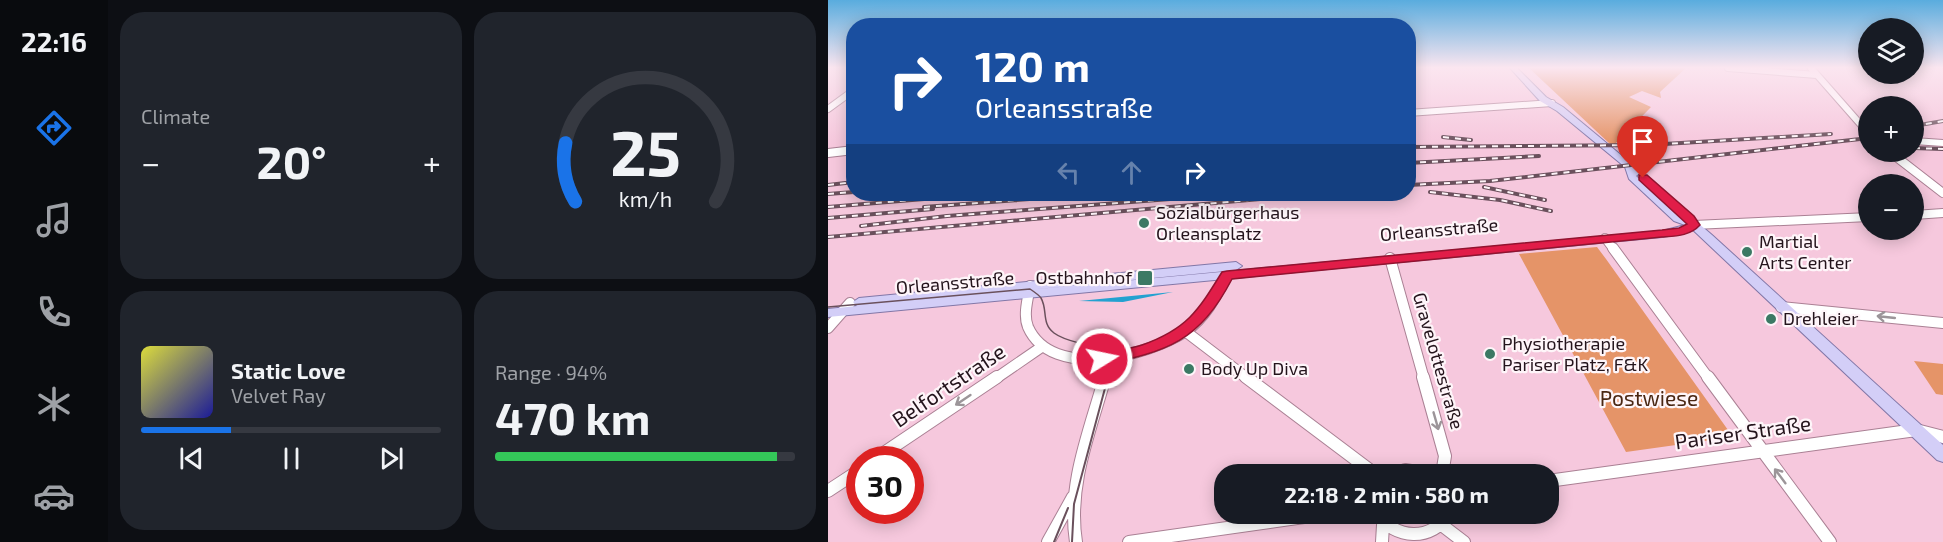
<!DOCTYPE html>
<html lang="en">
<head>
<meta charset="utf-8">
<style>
  body { margin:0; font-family:"Exo 2",sans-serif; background:#20242c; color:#f1f3f6; height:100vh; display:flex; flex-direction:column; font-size:22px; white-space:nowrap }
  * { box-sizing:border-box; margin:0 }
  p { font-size:20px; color:#9ea1a6 }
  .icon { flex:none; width:33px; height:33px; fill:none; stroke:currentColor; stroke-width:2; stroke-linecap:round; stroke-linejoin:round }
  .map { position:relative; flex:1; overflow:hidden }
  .sheet { display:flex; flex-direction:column; gap:12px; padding:12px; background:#0d0f14; width:720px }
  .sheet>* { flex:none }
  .top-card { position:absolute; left:18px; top:18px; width:570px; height:183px; border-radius:24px; box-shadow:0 3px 15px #0003; background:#1a4fa0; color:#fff; overflow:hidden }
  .fabs { position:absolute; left:1030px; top:18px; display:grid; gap:12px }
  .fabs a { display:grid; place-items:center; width:66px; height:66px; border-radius:50%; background:#171b24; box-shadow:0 3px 15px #0003; font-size:30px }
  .speed { position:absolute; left:18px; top:446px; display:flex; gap:12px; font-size:30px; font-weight:700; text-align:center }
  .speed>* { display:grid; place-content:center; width:78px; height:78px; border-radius:50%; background:#171b24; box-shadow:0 3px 15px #0003; line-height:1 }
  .speed .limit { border:9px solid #d22; background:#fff; color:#111 }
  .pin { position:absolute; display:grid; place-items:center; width:51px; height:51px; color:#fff; margin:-62px -26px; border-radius:50% 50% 50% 0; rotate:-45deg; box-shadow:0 0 6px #0007 }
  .pin .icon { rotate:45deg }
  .me { position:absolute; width:66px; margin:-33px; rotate:80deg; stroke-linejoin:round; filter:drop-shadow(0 0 4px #0008) }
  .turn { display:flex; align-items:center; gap:21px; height:126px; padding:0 30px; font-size:27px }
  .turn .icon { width:78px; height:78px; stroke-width:2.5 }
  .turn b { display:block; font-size:42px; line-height:51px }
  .lanes { display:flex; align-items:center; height:57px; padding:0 30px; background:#0003; justify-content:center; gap:30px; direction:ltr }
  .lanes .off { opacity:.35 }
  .big { font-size:45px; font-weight:700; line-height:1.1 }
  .sheet .tile { flex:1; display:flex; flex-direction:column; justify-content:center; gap:9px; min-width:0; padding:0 21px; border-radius:24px; background:#20242c }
  .sheet .dial { align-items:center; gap:0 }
  .dial svg { height:156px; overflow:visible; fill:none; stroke:#363941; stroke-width:7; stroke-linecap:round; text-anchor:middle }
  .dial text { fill:#f1f3f6; stroke:none }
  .song { display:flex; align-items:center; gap:18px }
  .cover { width:72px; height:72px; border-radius:9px; background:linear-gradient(135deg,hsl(60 70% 55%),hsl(240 70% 35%)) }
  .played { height:6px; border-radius:3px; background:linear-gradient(90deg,#1a73e8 30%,#363941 30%) }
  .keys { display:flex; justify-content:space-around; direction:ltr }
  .heat { display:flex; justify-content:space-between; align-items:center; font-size:33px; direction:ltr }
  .charge { height:9px; border-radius:4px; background:linear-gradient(90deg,#34c759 94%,#363941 0) }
  .sheet .tiles { flex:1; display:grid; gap:12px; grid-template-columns:repeat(2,1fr) }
  .trip { position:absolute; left:386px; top:464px; width:345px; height:60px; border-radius:24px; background:#171b24; box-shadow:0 3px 15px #0003; font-weight:700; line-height:60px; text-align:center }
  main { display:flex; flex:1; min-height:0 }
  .dock { display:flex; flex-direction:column; width:108px; justify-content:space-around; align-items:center; background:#090b0e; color:#9ea1a6 }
  .dock .icon { width:42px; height:42px }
  .dock .selected { color:#1a73e8 }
  .dock b { font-size:27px; color:#f1f3f6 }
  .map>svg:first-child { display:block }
  .green { fill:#e59468 }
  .water { fill:#24a1d0 }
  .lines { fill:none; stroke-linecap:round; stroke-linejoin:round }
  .minor-far3-casing { stroke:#aa8094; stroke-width:8 }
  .minor-far2-casing { stroke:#aa8094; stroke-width:10 }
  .minor-far1-casing { stroke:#aa8094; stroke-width:12 }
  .minor-casing { stroke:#aa8094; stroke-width:14 }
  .major-casing { stroke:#8277a7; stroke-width:2 }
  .minor-far3 { stroke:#fff; stroke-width:6 }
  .minor-far2 { stroke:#fff; stroke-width:8 }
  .minor-far1 { stroke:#fff; stroke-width:10 }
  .minor { stroke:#fff; stroke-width:12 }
  .major { fill:#d3cef7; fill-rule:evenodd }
  .tram-far1 { stroke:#6a505c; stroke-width:1.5 }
  .tram { stroke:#6a505c; stroke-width:2 }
  .rail-casing { stroke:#6a505c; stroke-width:4 }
  .rail { stroke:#fef5f9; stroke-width:2; stroke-dasharray:6; stroke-linecap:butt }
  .oneway { stroke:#9c9599 }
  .route { fill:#e11d48; stroke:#92132f; stroke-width:1.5 }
  .poi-dot { fill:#3c7964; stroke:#fef5f9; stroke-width:2 }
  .labels { text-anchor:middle; stroke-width:4.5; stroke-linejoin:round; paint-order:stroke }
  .poi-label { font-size:18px; fill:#24141c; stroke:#fef5f9; text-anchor:start }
  .street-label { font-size:18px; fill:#24141c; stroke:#fef5f9 }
  .near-street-label { font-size:21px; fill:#24141c; stroke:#fef5f9 }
  .near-park-label { font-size:21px; fill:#4a2713; stroke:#fef5f9 }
</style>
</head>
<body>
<main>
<nav class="dock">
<b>22:16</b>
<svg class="icon selected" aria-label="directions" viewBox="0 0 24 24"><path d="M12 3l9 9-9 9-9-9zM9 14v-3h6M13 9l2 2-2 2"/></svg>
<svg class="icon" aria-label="music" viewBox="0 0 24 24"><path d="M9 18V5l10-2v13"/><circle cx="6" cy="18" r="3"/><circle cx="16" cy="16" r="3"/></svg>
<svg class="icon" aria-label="phone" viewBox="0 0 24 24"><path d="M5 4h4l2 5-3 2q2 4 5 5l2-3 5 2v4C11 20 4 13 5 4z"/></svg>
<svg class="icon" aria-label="climate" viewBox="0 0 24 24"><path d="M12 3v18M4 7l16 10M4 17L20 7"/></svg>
<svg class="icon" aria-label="car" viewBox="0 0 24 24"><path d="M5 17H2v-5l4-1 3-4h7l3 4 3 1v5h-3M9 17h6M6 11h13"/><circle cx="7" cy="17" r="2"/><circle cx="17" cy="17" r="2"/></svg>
</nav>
<section class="sheet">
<div class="tiles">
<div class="tile"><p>Climate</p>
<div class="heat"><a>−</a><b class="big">20°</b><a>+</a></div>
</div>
<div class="tile dial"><svg viewBox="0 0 100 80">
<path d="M14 69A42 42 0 1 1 86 69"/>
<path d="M14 69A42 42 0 0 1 9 39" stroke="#1a73e8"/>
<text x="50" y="56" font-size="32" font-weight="700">25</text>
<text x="50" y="72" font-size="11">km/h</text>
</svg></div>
<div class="tile">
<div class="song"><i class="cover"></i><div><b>Static Love</b><p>Velvet Ray</p></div></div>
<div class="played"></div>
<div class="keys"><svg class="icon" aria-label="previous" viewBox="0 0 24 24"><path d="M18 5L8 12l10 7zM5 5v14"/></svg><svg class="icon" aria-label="pause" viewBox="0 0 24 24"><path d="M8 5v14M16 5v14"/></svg><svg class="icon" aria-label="next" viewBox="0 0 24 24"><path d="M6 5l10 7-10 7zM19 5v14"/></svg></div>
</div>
<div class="tile"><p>Range · 94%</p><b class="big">470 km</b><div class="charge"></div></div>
</div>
</section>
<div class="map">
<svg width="1115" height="542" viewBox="0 0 1115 542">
  <rect width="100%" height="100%" fill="#f6c8dd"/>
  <path class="green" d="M701,68H858L832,92L833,98L814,91L801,97L823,107L787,144H782Z
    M769,247L778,259L905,437L798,452L691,254Z
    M1086,361L1115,364V395L1108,394Z"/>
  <path class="water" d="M345,292L295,302L251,301Z"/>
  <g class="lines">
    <g class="minor-far3-casing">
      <path id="minor-far3" d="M580,68H584
        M900,68L989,75
        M983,68L1041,134
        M0,109L26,90
        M580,113L724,103
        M1086,141L1115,143"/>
    </g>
    <g class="minor-far2-casing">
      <path id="minor-far2" d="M1062,152L1115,193
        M0,153L26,150
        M1086,215L1115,213
        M866,225L1041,217
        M777,238L786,250"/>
    </g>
    <g class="minor-far1-casing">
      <path id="minor-far1" d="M785,248L881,379
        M562,258L596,379
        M202,286C200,298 195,315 200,327C224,381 320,356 358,331C380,316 391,290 403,268
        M953,307L1115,323
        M0,328L22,303
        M357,331L420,379
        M167,379L215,346
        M276,379L281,358"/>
    </g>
    <g class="minor-casing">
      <path id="minor" d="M418,377L547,474
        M595,377L617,456L614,474
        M880,377L1002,542
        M47,459L169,377
        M566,474L577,470L601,474
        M720,481L1088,430L1115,437
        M0,491L32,470
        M549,513C566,540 605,542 621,513
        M615,526L636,542
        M220,542L245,497
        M248,542C239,485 262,431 277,377
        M301,542L504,513
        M554,542L555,525"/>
    </g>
    <g class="major-casing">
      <path id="major" d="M682,68H689L718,97L735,107L811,170L813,172L808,176L854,217L870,223L884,235L1115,445V462L1109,460L865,230L854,234L834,237L0,317V309L29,306L25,302L31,298L408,262L414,266L408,270L199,290L834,231L857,225L846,221L801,179L797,167L729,111L712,101Z"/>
    </g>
    <use href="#minor-far3" class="minor-far3"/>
    <use href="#minor-far2" class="minor-far2"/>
    <use href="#minor-far1" class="minor-far1"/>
    <use href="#minor" class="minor"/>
    <use href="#major" class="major"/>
    <path class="tram-far1" d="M0,307L202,289C205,291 211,295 213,298C220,310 213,323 226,333C247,349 290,339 280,379"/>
    <path class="tram" d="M226,542L240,508
      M244,542L246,504L280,377"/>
    <g class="rail-casing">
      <path id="rail" d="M1086,126L1115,121
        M615,137L643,140
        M580,147L820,145L1003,134
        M1086,148L1115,149
        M580,163L711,156
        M0,185L26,182
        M580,185L662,181L1041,138
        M656,187L717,200
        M602,192L672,200L723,211
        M0,194L26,192
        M0,207L108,198
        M96,207L269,194
        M0,218L105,209
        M33,226L119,216L408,194
        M0,237L491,194"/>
    </g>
    <use href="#rail" class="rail"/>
  </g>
  <defs><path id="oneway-shaft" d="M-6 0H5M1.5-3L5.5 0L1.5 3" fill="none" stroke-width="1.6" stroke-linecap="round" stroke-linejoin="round" transform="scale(1.5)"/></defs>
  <g class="oneway">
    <use href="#oneway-shaft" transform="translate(1058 317) rotate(-174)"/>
    <use href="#oneway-shaft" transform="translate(135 400) rotate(146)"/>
    <use href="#oneway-shaft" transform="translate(608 421) rotate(74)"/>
    <use href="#oneway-shaft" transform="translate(952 476) rotate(-127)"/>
  </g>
  <linearGradient id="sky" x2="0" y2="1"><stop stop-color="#59acde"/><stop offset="0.47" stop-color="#fbe6f0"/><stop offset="1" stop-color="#fbe6f0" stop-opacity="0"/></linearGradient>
  <rect width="1115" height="144" fill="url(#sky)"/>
  <path class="route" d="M811,175H819L866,216L872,225C862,236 848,236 834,237L404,279C371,342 340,351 274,365L266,359L268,355C283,350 299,350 314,345C359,329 370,311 394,272L399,271L834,230L851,228L859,224L811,180Z"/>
  <g class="poi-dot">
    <circle cx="316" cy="223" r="6"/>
    <circle cx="919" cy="252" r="6"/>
    <rect x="309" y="270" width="16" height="16" rx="3"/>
    <circle cx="943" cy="319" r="6"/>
    <circle cx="662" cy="354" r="6"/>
    <circle cx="361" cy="369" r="6"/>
  </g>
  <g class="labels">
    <g class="poi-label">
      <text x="328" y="219">Sozialbürgerhaus<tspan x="328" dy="21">Orleansplatz</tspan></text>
      <text x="931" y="248">Martial<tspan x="931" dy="21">Arts Center</tspan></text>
      <text x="304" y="284" text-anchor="end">Ostbahnhof</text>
      <text x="955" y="325">Drehleier</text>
      <text x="674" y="350">Physiotherapie<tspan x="674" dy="21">Pariser Platz, F&amp;K</tspan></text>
      <text x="373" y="375">Body Up Diva</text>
    </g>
    <g class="street-label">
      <text transform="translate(611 230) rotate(-5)" y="6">Orleansstraße</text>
      <text transform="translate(127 283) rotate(-5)" y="6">Orleansstraße</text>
      <text transform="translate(610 361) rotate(74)" y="6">Gravelottestraße</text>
    </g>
    <g class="near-street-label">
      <text transform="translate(121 386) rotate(-34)" y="7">Belfortstraße</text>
      <text transform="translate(915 433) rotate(-8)" y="7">Pariser Straße</text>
    </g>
    <g class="near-park-label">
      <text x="821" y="406">Postwiese</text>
    </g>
  </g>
</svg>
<div class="fabs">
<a><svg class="icon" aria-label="layers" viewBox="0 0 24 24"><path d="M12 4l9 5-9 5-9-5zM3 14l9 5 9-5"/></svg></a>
<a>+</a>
<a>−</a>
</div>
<div class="speed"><div class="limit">30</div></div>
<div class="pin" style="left:815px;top:178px;background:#d93025"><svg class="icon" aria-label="arrive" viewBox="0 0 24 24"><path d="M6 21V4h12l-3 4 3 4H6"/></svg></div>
<svg class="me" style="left:274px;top:359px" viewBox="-20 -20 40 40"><circle r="17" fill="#e11d48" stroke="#fff" stroke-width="3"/><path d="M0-11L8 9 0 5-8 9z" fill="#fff"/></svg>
<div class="trip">22:18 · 2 min · 580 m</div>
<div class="top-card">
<div class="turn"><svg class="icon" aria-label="right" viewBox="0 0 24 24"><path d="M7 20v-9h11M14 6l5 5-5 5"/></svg><div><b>120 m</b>Orleansstraße</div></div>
<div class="lanes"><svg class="icon off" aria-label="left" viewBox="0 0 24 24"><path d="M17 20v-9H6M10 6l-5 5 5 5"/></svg><svg class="icon off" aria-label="ahead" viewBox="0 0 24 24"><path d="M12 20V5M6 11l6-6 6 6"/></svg><svg class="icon" aria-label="right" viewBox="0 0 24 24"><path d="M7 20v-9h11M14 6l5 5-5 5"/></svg></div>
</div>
</div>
</main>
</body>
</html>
